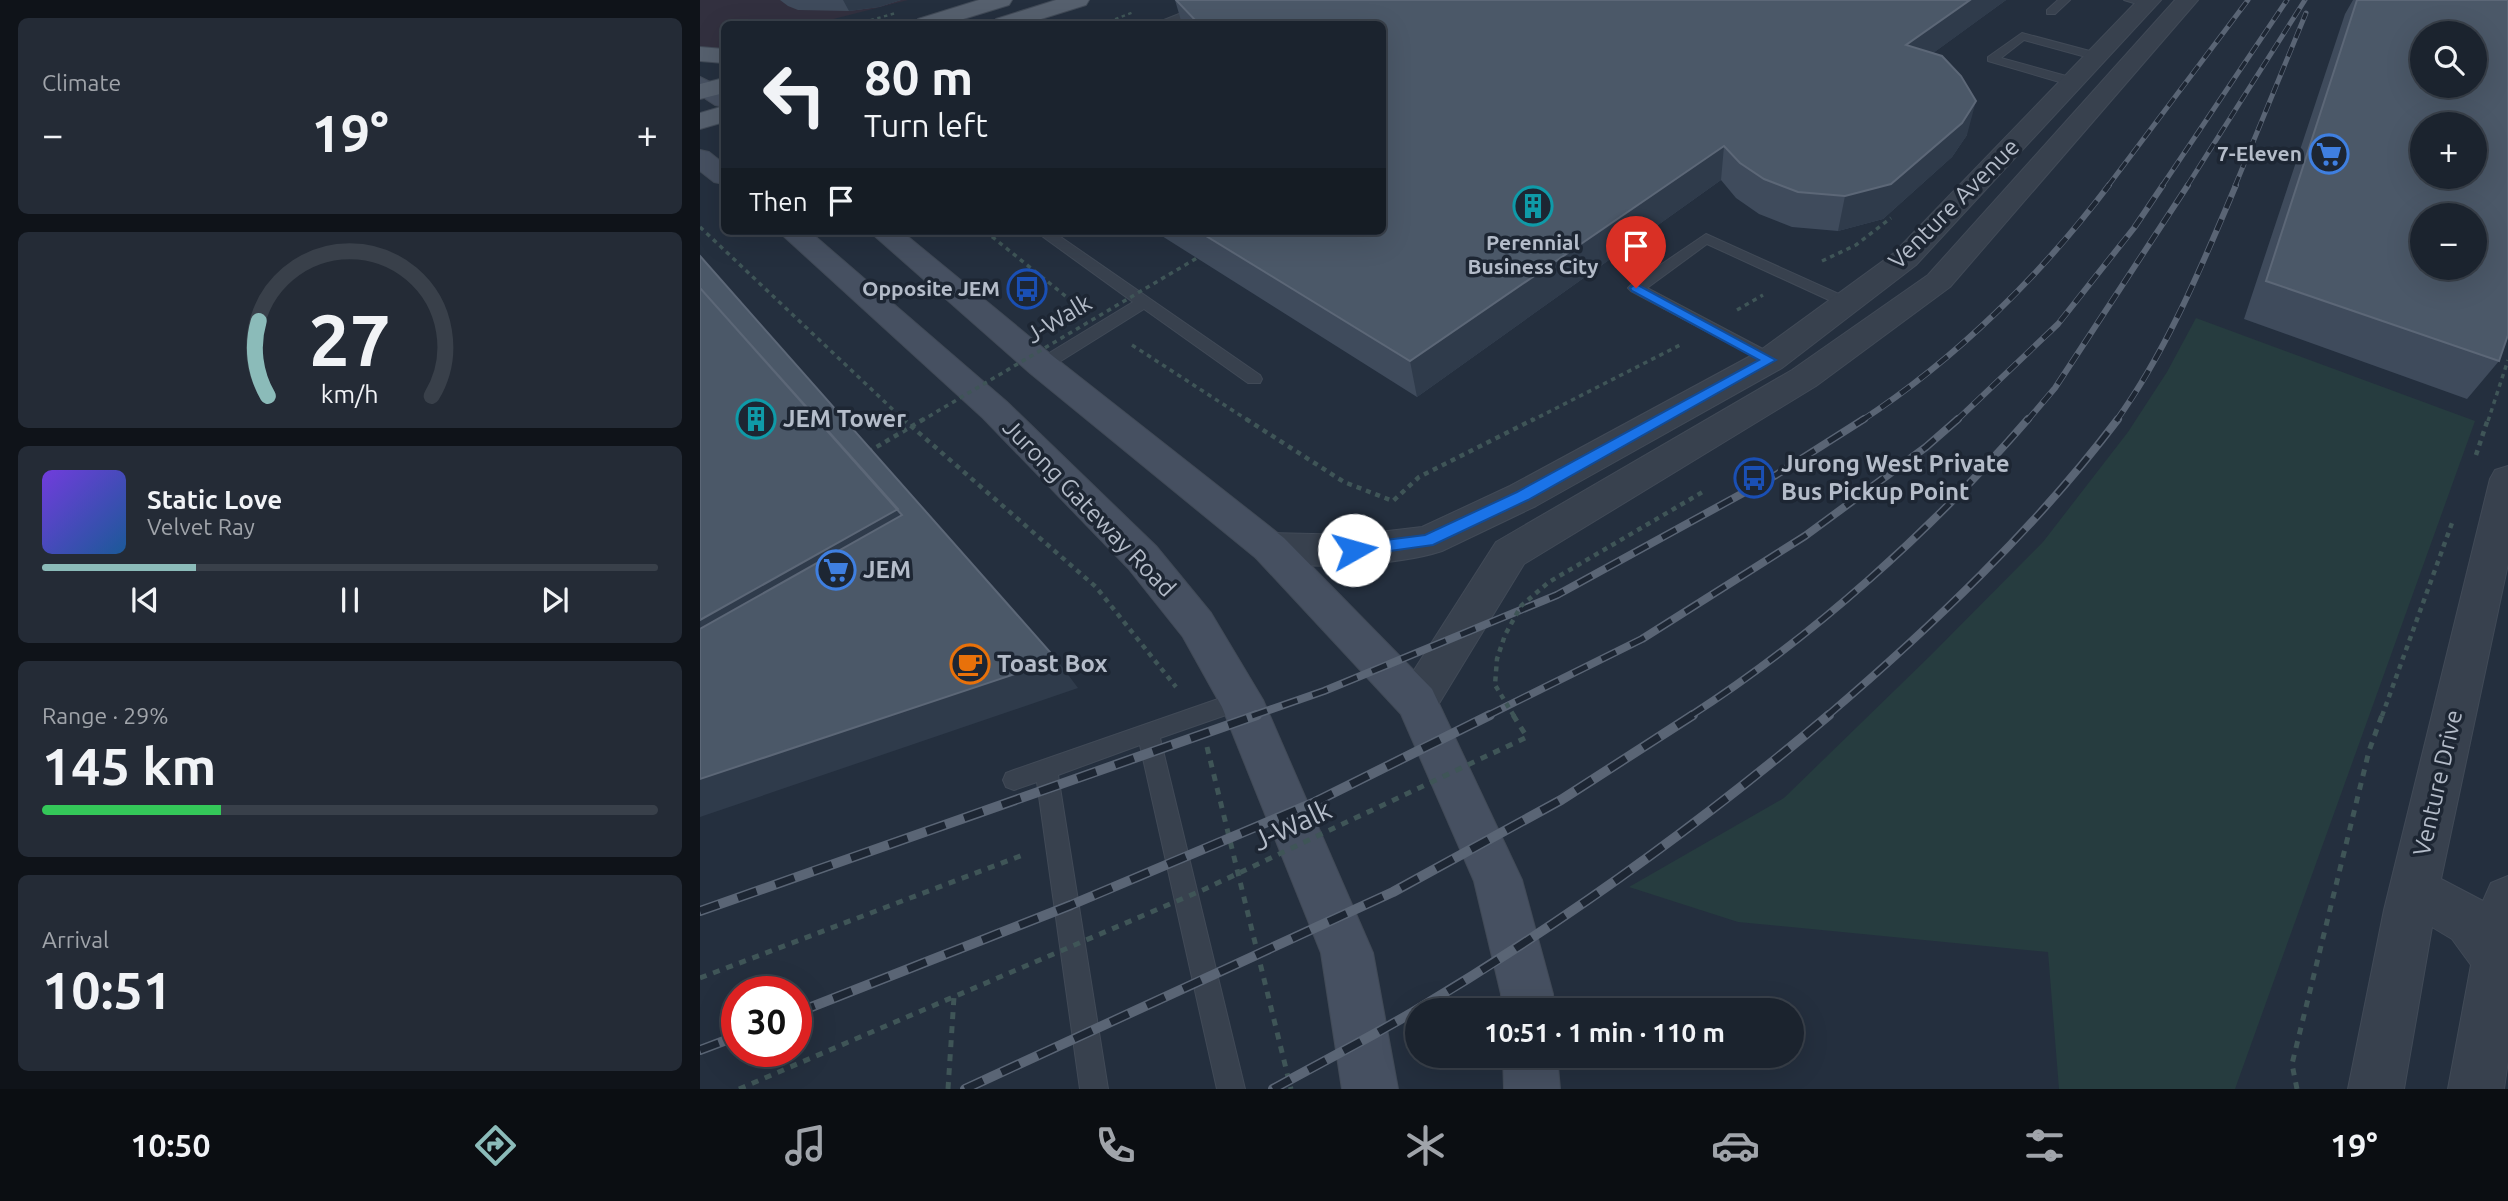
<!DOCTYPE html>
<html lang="en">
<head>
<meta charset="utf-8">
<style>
  body { margin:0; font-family:Ubuntu,sans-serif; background:#242b36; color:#f1f3f6; height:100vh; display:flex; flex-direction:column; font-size:26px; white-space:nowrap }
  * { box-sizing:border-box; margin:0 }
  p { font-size:23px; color:#a0a4aa }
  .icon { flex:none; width:38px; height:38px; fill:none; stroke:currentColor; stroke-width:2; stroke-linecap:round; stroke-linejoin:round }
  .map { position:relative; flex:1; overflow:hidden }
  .sheet { display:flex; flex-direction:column; gap:18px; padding:18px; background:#0f1319; width:700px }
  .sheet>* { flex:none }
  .top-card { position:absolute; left:21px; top:21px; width:665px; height:214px; border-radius:10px; box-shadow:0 7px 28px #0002,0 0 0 2px #39404a; background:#1b232e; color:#f1f3f6; overflow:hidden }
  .buttons { position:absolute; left:1710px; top:21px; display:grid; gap:14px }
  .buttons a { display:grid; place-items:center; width:77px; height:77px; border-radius:50%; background:#1b232e; box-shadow:0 7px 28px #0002,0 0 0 2px #39404a; font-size:35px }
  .speed { position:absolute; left:21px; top:976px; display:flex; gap:14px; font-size:35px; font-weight:700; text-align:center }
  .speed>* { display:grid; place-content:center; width:91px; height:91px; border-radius:50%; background:#1b232e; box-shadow:0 7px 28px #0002,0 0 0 2px #39404a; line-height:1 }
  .speed .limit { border:10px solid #d22; background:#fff; color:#111 }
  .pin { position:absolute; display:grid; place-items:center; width:60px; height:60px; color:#fff; margin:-72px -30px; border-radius:50% 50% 50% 0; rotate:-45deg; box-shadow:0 0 7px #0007 }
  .pin .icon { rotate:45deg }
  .me { position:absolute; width:77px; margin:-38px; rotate:83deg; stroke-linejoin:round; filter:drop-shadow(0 0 5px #0008) }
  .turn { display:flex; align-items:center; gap:24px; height:147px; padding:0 28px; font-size:32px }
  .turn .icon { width:91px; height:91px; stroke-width:2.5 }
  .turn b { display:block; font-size:49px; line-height:60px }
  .then { display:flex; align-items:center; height:66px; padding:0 28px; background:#0003; gap:14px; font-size:26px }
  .big { font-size:52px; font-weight:700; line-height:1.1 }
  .sheet .widget { flex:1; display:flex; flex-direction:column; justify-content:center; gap:10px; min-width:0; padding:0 24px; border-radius:10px; background:#242b36 }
  .sheet .dial { align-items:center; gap:0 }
  .dial svg { height:182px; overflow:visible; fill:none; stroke:#39404a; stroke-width:7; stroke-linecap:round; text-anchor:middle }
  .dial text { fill:#f1f3f6; stroke:none }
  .song { display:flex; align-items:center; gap:21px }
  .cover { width:84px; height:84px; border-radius:10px; background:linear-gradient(135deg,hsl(260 70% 55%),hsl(210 70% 35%)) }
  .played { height:7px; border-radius:4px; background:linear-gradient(90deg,#8bbbb9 25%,#39404a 25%) }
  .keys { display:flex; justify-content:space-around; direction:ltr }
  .heat { display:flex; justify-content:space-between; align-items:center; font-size:38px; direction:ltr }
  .charge { height:10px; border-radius:5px; background:linear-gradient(90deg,#34c759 29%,#39404a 0) }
  .trip { position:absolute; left:705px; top:998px; width:399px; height:70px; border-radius:35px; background:#1b232e; box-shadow:0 7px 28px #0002,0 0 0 2px #39404a; font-weight:700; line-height:70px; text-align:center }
  .tabs { display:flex; height:112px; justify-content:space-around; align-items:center; background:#0b0e12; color:#a0a4aa }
  .tabs .icon { width:49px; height:49px }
  .tabs .active { color:#8bbbb9 }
  .tabs b { font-size:32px; color:#f1f3f6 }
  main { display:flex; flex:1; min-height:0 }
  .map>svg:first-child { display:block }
  .medical { fill:#32303f }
  .green { fill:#263c3f }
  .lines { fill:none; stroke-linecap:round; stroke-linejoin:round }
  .lane-casing { stroke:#414a57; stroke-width:2 }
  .street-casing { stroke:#414a57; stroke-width:2 }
  .secondary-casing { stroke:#414a57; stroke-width:2 }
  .primary-casing { stroke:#414a57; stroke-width:2 }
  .path-far3 { stroke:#3f5557; stroke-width:2.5; stroke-dasharray:3.5 3.5; stroke-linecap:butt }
  .path-far2 { stroke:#3f5557; stroke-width:3.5; stroke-dasharray:4.5 4.5; stroke-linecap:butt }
  .path-far1 { stroke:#3f5557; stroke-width:4.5; stroke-dasharray:5 5; stroke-linecap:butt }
  .path { stroke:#3f5557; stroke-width:5; stroke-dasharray:7 7; stroke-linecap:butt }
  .lane { fill:#38414e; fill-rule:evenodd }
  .street { fill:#38414e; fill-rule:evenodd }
  .secondary { fill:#465061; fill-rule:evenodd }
  .primary { fill:#56606e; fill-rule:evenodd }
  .rail-far3-casing { stroke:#5a6575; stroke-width:5 }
  .rail-far2-casing { stroke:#5a6575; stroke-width:6 }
  .rail-far1-casing { stroke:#5a6575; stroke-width:8 }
  .rail-casing { stroke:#5a6575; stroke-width:10 }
  .rail-far3 { stroke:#1d2633; stroke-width:3.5; stroke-dasharray:10; stroke-linecap:butt }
  .rail-far2 { stroke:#1d2633; stroke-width:4.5; stroke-dasharray:12; stroke-linecap:butt }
  .rail-far1 { stroke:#1d2633; stroke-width:5; stroke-dasharray:16; stroke-linecap:butt }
  .rail { stroke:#1d2633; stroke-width:7; stroke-dasharray:20; stroke-linecap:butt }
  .path-bridge-far2 { stroke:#3f5557; stroke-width:3.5; stroke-dasharray:4.5 4.5; stroke-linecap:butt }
  .path-bridge-far1 { stroke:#3f5557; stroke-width:4.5; stroke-dasharray:5 5; stroke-linecap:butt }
  .path-bridge { stroke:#3f5557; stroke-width:5; stroke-dasharray:7 7; stroke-linecap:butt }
  .wall { fill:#3f4b5c }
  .shaded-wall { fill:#2f3b4b }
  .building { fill:#4b5868; stroke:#5c6777; stroke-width:2; fill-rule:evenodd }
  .route { fill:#1a73e8; stroke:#114b97; stroke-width:2 }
  .labels { text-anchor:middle; stroke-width:7; stroke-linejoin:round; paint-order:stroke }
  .far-poi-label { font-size:21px; font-weight:bold; fill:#b4bcc9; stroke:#1d2633; text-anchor:end }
  .street-label { font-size:24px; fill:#b4bcc9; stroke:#1d2633 }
  .poi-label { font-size:24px; font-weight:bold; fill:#b4bcc9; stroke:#1d2633; text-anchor:start }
  .near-street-label { font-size:28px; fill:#b4bcc9; stroke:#1d2633 }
</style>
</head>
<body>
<main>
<section class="sheet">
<div class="widget"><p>Climate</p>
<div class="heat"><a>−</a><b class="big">19°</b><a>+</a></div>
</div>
<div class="widget dial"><svg viewBox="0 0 100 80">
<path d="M14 69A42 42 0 1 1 86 69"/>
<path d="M14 69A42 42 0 0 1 10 36" stroke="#8bbbb9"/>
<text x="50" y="56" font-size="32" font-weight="700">27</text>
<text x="50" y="72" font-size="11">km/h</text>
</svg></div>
<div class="widget">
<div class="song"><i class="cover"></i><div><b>Static Love</b><p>Velvet Ray</p></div></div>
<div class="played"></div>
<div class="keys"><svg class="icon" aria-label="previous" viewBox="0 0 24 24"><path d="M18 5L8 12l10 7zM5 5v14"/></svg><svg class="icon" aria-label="pause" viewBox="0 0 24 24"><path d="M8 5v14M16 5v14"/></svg><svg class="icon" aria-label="next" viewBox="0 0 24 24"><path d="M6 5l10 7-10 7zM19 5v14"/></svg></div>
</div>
<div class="widget"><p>Range · 29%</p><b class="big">145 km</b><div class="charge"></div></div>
<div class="widget"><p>Arrival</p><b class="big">10:51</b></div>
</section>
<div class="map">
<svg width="1808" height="1089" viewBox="0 0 1808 1089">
  <rect width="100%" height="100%" fill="#242f3e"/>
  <path class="medical" d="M0,0H208L114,24H24V48L0,54Z"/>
  <path class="green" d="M1496,318L1775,421L1535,1089H1359L1348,952L1038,922L929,887L1084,798L1231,655L1343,542L1428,432L1467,372Z"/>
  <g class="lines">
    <g class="lane-casing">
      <path id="lane" d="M514,0H529L469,24H454Z
        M1358,0H1370L1355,14H1347V10Z
        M1424,0H1444L1452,4L1447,7Z
        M1322,33L1401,54L1403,56L1397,60L1324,40L1301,58L1377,79L1379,82L1373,86L1288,61V57Z
        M335,231H352L560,375L562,379L560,383H548L444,309L348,369H336L334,365L336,361L433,302Z
        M1006,234L1152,300L1155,303L1152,306H1142L1007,244L947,288L1076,356L1078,360L1076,364L1070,365L931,291L928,288L931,285Z
        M541,691L549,693L552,700L549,707L460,738L545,1089H517L440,745L358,775L408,1089H380L337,782L314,790L306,787L303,780L306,773L314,770Z"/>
    </g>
    <g class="street-casing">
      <path id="street" d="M1438,0H1461L1216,265L1082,368L836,506L742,551C700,565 598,572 556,558L551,548L556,538L570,533L654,535L722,527L810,486L1058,352L1194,253Z
        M1475,0H1498L1250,287L1116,386L824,564L732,715L717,721L702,715L695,702L702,689L796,542L1092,370L1228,275Z
        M1808,466V564L1741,879L1783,901L1791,883L1808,876V1061L1804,1089H1748L1771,965L1752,939L1732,927L1704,1089H1648L1684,910L1790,479L1795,470Z"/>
    </g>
    <g class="secondary-casing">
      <path id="secondary" d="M0,77L24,89V107L15,105L0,95Z
        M0,150L9,152L24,164V184L14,182L0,171Z
        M78,231H109L307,402L456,546L511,613L563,700L673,953L698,1089H642L621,953L522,707L483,637L428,568L283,418Z
        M169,231H201L354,357L584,538L732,689L822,880L853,994L854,1010H802L801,994L774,881L701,714L556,558L330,373Z
        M803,1055H857L860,1089H804Z"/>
    </g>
    <g class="primary-casing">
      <path id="primary" d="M279,0H312L309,5L247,24H215L218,19Z
        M356,0H389L386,5L325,24H293L296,19Z
        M0,47L24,49V63L0,61Z
        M24,78V93L0,99V84Z
        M24,106V122L0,129V113Z"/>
    </g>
    <path class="path-far3" d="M157,24L196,13
      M402,24L434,12"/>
    <path class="path-far2" d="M0,227L205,421
      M285,231L379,307
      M1122,261L1156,245L1191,218
      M1037,310L1063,295
      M432,345L549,421
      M831,421L982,344
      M1788,421L1808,360"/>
    <path class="path-far1" d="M203,419L396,587L476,687
      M546,419L644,482L693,501L719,477L834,419
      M1776,455L1788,419
      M1682,716L1752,523"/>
    <path class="path" d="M507,747L591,1089
      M0,978L323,855
      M248,1089L254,997
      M1597,1089L1592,1064L1669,751L1682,715"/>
    <use href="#lane" class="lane"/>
    <use href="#street" class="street"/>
    <use href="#secondary" class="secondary"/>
    <use href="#primary" class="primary"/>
    <g class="rail-far3-casing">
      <path id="rail-far3" d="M1408,186L1548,0
        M1462,186L1587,0
        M1487,186L1605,0
        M1535,186L1606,13"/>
    </g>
    <g class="rail-far2-casing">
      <path id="rail-far2" d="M1161,421C1256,359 1341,275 1409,185
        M1256,421L1358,324L1434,228L1463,185
        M1327,421L1355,388L1488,185
        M1416,421C1468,349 1502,265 1536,185"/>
    </g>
    <g class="rail-far1-casing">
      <path id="rail-far1" d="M552,716L624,691L857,595L1076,475L1164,419
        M787,716L942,639L1105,536L1226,447L1258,419
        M990,716C1113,637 1233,529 1328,419
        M1127,716C1231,627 1335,529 1418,419"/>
    </g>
    <g class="rail-casing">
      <path id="rail" d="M0,911L557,715
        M96,1013L371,905L615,802L790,715
        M0,1050L37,1036
        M265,1089L693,892L861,800L993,715
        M573,1089C620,1063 667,1039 713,1012C860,925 999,825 1129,715"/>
    </g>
    <use href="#rail-far3" class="rail-far3"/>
    <use href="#rail-far2" class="rail-far2"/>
    <use href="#rail-far1" class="rail-far1"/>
    <use href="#rail" class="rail"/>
    <path class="path-bridge-far2" d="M221,421L497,258"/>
    <path class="path-bridge-far1" d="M168,452L224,419
      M814,716L795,685L797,659L805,635L821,606L849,582L1006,490"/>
    <path class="path-bridge" d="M39,1089L505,889L827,737L813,715"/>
  </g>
  <path class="wall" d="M80,0H201L179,7L149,11L98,10L88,6Z
    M475,0H1306L1233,53L1267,135L1252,157L1183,219L1138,231L1092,227L1059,214L1036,198L1021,180L717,397L454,231H682V24H482Z
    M1653,0H1808L1799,361L1767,399L1544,319L1645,14Z"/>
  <path class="shaded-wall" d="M143,0H201L179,7L149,11Z
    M1270,0H1306L1199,78L1206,45Z
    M1276,101L1267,135L1252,157L1183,219L1138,231L1145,196Z
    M1024,146L1021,180L717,397L710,361Z
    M198,509L226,546L0,677V620Z
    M357,660L378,688L0,817V779Z"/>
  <path class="building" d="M476,0H1270L1206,45L1242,56L1261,76L1276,101L1262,123L1191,184L1145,196L1098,192L1064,179L1040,163L1024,146L710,361L498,231H682V24H495L498,23Z
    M1657,0H1808V335L1799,361L1566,281ZM1722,33H1774V86H1722ZM1722,124H1774V177H1722ZM1722,215H1774V268H1722Z
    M0,256L357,660L0,779V629L202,515L0,288Z
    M0,288L198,509L0,620Z"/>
  <path class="route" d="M936,284L1076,360L828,500L733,545L654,556L648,554L646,550L648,546L654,544L725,535L817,492L1059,360L932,291L930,288Z"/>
  <defs>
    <g id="supermarket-ring" transform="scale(2.0125)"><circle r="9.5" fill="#1d2633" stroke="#3f7fe0" stroke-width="1.5"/><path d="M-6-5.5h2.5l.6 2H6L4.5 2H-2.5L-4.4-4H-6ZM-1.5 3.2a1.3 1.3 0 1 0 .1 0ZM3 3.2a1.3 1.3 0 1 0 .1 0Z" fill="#3f7fe0"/></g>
    <g id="building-ring" transform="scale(2.0125)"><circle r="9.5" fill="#1d2633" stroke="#0f9aa8" stroke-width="1.5"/><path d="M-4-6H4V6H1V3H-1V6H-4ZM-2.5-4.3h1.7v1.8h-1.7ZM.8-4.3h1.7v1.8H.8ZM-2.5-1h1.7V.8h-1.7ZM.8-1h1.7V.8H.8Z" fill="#0f9aa8"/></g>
    <g id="bus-ring" transform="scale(2.0125)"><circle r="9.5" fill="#1d2633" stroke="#1a4fb4" stroke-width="1.5"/><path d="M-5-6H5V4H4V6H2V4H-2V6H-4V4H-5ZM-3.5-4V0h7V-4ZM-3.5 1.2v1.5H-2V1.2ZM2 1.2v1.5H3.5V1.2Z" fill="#1a4fb4"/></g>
    <g id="cafe-ring" transform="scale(2.0125)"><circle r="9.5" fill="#1d2633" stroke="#e8710a" stroke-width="1.5"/><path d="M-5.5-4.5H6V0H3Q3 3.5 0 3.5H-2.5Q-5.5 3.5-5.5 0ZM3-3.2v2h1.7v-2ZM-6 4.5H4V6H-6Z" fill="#e8710a"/></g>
  </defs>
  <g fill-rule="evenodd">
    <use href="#supermarket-ring" x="1629" y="154"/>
    <use href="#building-ring" x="833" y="206"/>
    <use href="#bus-ring" x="327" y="289"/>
    <use href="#building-ring" x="56" y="419"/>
    <use href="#bus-ring" x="1054" y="478"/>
    <use href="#supermarket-ring" x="136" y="570"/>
    <use href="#cafe-ring" x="270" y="664"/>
  </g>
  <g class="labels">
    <g class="far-poi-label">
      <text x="1602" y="161">7-Eleven</text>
      <text x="833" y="250" text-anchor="middle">Perennial<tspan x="833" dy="24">Business City</tspan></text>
      <text x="300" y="296">Opposite JEM</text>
    </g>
    <g class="street-label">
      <text transform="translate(1254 204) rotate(-45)" y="8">Venture Avenue</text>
      <text transform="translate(359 319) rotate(-31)" y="8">J-Walk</text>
      <text transform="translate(389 508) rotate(46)" y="8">Jurong Gateway Road</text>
      <text transform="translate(1738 783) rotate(-77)" y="8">Venture Drive</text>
    </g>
    <g class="poi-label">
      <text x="83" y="427">JEM Tower</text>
      <text x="1081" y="472">Jurong West Private<tspan x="1081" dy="28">Bus Pickup Point</tspan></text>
      <text x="163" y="578">JEM</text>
      <text x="297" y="672">Toast Box</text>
    </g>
    <g class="near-street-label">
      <text transform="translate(592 825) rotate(-25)" y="10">J-Walk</text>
    </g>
  </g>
</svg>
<div class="buttons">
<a><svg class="icon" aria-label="search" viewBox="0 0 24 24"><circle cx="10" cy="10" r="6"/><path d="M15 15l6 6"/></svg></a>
<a>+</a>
<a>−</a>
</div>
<div class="speed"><div class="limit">30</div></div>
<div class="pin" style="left:936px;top:288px;background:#d93025"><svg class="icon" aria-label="arrive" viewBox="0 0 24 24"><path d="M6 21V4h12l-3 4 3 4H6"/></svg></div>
<svg class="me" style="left:654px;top:550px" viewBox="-20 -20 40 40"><circle r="19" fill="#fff"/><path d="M0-13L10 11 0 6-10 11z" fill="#1a73e8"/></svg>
<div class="trip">10:51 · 1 min · 110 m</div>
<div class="top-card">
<div class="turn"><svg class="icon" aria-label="left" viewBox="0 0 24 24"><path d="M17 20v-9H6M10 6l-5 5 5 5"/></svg><div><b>80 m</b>Turn left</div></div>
<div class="then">Then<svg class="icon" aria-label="arrive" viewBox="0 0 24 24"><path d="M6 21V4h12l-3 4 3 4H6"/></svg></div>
</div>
</div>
</main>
<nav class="tabs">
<b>10:50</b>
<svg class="icon active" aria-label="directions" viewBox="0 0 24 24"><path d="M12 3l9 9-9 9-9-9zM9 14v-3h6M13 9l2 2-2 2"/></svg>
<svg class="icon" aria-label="music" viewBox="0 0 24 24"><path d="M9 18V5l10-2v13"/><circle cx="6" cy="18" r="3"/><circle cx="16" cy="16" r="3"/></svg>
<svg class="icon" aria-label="phone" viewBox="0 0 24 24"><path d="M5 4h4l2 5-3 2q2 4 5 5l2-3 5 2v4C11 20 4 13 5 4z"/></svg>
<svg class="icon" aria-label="climate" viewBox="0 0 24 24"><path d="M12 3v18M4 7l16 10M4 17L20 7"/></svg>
<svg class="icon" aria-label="car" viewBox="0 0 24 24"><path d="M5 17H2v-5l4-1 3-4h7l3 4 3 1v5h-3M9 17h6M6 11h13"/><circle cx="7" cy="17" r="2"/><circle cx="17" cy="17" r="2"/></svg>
<svg class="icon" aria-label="filters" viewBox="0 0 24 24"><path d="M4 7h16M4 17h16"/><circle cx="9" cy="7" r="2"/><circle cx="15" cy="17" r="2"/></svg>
<b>19°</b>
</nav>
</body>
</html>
